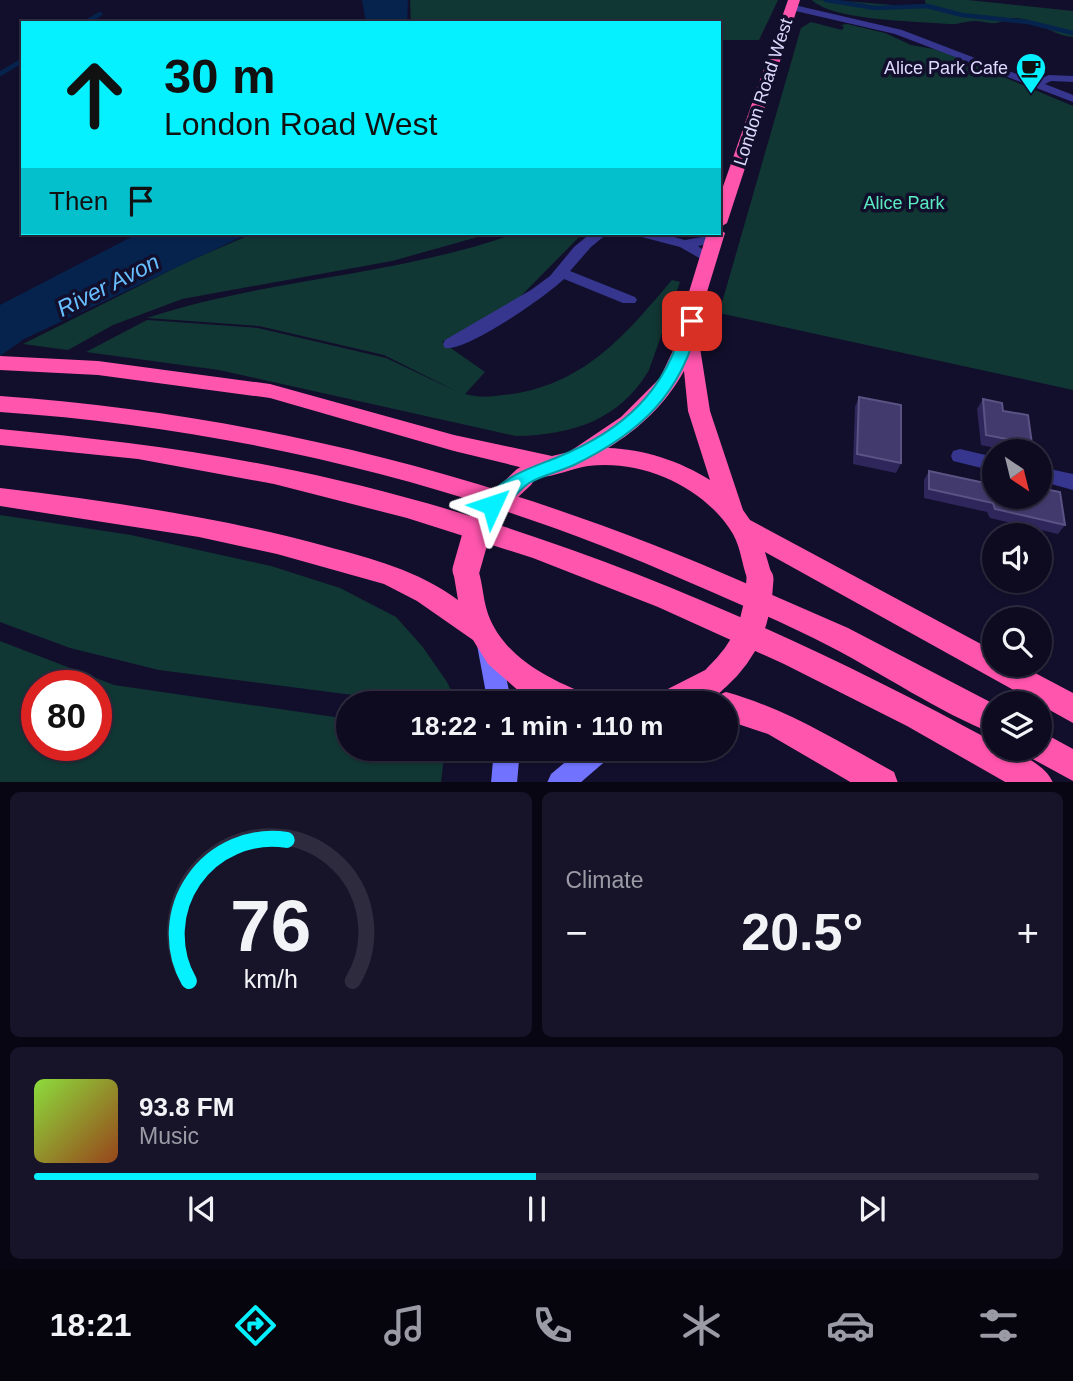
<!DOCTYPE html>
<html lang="en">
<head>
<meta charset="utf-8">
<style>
  body { margin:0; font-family:Helvetica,sans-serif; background:#17142a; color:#f1f3f6; height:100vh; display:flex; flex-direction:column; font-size:26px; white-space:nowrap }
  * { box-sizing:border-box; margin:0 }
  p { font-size:23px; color:#9b9ba5 }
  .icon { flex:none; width:38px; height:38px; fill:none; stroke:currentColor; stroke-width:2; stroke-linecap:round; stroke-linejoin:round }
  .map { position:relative; height:782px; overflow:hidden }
  .sheet { display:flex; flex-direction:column; gap:10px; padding:10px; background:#080612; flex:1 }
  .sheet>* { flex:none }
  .guide { position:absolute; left:21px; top:21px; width:700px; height:214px; border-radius:0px; box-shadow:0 2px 5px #0004,0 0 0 2px #2e2b3f; background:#06f1ff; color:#111; overflow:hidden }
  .needle { width:46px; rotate:145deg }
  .tools { position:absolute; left:982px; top:439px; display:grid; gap:14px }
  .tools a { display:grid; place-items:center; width:70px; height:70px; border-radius:50%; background:#0e0b21; box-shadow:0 2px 5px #0004,0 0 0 2px #2e2b3f; font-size:35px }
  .speed { position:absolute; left:21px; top:670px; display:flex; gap:14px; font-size:35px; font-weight:700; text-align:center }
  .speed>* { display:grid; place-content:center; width:91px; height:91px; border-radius:50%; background:#0e0b21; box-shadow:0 2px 5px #0004,0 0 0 2px #2e2b3f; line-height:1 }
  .speed .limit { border:10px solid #d22; background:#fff; color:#111 }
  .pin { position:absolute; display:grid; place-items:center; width:60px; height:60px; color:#fff; margin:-30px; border-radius:14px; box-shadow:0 4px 10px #0006 }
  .me { position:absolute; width:77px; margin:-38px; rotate:48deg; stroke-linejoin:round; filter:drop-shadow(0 0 5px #0008) }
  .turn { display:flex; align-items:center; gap:24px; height:147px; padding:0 28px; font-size:32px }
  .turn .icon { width:91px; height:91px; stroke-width:2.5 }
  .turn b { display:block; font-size:49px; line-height:60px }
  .then { display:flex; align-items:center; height:66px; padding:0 28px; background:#0003; gap:14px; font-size:26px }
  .big { font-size:52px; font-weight:600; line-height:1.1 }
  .sheet .tile { flex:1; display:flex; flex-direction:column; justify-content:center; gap:10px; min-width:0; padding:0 24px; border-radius:10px; background:#17142a }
  .sheet .dial { align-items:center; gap:0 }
  .dial svg { height:182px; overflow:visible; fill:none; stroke:#2e2b3f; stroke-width:7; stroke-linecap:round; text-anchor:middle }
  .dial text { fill:#f1f3f6; stroke:none }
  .song { display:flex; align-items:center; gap:21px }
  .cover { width:84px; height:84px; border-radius:10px; background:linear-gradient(135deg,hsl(90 70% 55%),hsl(20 70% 35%)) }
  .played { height:7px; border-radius:4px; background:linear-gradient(90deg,#06f1ff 50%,#2e2b3f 50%) }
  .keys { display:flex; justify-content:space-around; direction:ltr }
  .heat { display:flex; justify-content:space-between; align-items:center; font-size:38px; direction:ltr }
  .sheet .tiles { flex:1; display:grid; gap:10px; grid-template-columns:1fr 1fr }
  .tile:last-child { grid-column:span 2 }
  .trip { position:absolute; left:336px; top:691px; width:402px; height:70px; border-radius:35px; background:#0e0b21; box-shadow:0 2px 5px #0004,0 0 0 2px #2e2b3f; font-weight:600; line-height:70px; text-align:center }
  .menu { display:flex; height:112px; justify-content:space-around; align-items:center; background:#06040d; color:#9b9ba5 }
  .menu .icon { width:49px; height:49px }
  .menu .selected { color:#06f1ff }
  .menu b { font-size:32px; color:#f1f3f6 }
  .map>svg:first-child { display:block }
  .green { fill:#113734; fill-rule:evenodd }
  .water { fill:#06234e }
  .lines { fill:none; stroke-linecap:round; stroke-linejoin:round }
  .stream { stroke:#06234e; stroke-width:4.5 }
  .street { fill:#36368f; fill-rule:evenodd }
  .secondary { fill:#7173ff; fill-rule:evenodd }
  .highway { fill:#ff55ad; fill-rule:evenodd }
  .highway-bridge-far1 { stroke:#ff55ad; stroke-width:21 }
  .highway-bridge { stroke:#ff55ad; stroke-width:27 }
  .wall { fill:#2f275b }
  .building { fill:#423a6d; stroke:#5a5384; stroke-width:2 }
  .route { fill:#06f1ff; stroke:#049da6; stroke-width:2 }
  .labels { text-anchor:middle; stroke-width:7; stroke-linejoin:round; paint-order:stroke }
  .far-poi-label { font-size:18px; fill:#dcdaff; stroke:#120f2c; text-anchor:end }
  .far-street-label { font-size:18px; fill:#dcdaff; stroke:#120f2c }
  .far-park-label { font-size:18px; fill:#5aebc0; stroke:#120f2c }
  .water-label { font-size:23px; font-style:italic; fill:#68bfff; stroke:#120f2c }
</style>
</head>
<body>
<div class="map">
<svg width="1073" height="783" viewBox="0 0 1073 783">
  <rect width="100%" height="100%" fill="#120f2c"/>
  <path class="green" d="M410,0H778L759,40H719V23H411Z
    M812,0C853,0 892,6 932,8L935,6L926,5L925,0H968L1073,11V37C1052,36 1035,17 1012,18C1007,19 1002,22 996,23C989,24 982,21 975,21C966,21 957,25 948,24C918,21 833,21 812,0Z
    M811,22L842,30L844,27L841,25L847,24L885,33L911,45L939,50L1073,106V390L719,313L801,28Z
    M254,233H492L392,261L182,299L113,325L68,350L23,344L187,262Z
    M516,233H583L517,300L442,342L485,372L465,394C482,399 495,396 513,394C587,382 626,334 672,280L680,282L649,370C620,420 572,435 516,436L219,370L86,352L147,320L258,328L386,358L460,393L384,355L259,326L147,318C267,278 395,277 516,233Z
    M0,515L131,535L271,566L340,588L396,617L422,646L447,682L457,703H415L159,670L70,648L0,622Z
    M0,641L114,685L348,719V749H445L441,782H0ZM37,686H96V746H37Z"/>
  <path class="water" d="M362,0H408L407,23H366Z
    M139,233H250L24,339L0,356V305Z"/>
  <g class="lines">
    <path class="stream" d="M826,0L875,8L927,6L962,15L1028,22L1073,33
      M85,23L100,14
      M0,74L23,60"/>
    <path class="street" d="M790,4L902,30L1035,81L1049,75L1073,76V82L1051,81L1045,84L1073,95V102L895,34L787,9V5Z
      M591,233H608L591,247L570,271L635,297L637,300L635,303H623L564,279C548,295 465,353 445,348L443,344L445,340L531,290L550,276L574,247Z
      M636,233H659L685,240L713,235L720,239L718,242L698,246L715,259L708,263L680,247L638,236Z
      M960,449L994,457V471L953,461L951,456L953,451Z
      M1040,467L1073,474V490L1040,481Z"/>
    <path class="secondary" d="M488,634L496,638L499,645L512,704H488L477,645L480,638Z
      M494,749H520L517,783H491Z
      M581,749H613L609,758L580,783H547L551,774Z"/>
    <path class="highway" d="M788,0H800L727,223L719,228V198Z
      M719,229L725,233L703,305L698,335L710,411L743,510L750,520L994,651V665H1020L1073,693V723L765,552L773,579L769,587L761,590L848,628L994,704V734C937,711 885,675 831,647C785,623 737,603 691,583C473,486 238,428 0,412V396C260,414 512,480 750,585C742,569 742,550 733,534C705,487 642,459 588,466C572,468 545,481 531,476L528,469L454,451L270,398L98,375L0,370V356L98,361L270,384L454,435L552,456L569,452L621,417L660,378L677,342L685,305L707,233H719ZM684,371L688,411L710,480C680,461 643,449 608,448C640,428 665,405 684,371Z
      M0,429C91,438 182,448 272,466C523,515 770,620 994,742V749C1014,749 1046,764 1053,783H1007L907,726L784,664L658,607L533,558L407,518L274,484L138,459L0,445Z
      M0,488C109,501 219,517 325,546C373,559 417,570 458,600L453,570L457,562L466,559L475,562C483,578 482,597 488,614C504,657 547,678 586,694L590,704H541L521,693L488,664L473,640L417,601L384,584L277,554L199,537L0,506Z
      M717,664L727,668L731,677C718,708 682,704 654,704L658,694Z
      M726,692C787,709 839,742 894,772L898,783H852L768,734L726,720V704H713L716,696Z
      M1040,731L1073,749V781L1029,757L1026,749H1040Z"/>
    <path class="highway-bridge-far1" d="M491,508L524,477"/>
    <path class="highway-bridge" d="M466,570L478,528L492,506
      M717,677C747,649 758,620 760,579"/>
  </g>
  <path class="wall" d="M859,397L901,463L896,473L853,464L855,407Z
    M983,399L1003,411L1032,444L1028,452H1014L981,445L977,409Z
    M929,471L989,484L993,477L1065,525L1058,534L990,518L987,512L924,498V480Z"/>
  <path class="building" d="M859,397L901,405V463L857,454Z
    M983,399L1002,403L1003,411L1028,415L1032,444L986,435Z
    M929,471L994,485V478V497H1040V488L1060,492L1065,525L995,509L993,503L929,489Z"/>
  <path class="route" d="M692,316L699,321C682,394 640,433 574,465C559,472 542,475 529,483C516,492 501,515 486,510L483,505C498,477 531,468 558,457C624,430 667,390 684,321Z"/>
  <defs>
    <g id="cafe-pin" transform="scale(1.575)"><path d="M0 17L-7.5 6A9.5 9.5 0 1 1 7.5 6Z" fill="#06f1ff" stroke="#120f2c"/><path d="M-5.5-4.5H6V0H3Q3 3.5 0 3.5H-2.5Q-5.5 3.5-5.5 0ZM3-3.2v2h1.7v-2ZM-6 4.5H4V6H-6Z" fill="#111"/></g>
  </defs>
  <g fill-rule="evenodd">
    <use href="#cafe-pin" x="1031" y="68"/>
  </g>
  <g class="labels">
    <g class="far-poi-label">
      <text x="1008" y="74">Alice Park Cafe</text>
    </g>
    <g class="far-street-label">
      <text transform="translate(763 92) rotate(-72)" y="6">London Road West</text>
    </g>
    <g class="far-park-label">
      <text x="904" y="209">Alice Park</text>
    </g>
    <g class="water-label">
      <text transform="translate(108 285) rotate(-27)" y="8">River Avon</text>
    </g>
  </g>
</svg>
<div class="tools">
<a><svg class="needle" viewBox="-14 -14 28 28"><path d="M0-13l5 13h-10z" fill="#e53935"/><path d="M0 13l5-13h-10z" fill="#9b9ba5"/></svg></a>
<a><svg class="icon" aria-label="sound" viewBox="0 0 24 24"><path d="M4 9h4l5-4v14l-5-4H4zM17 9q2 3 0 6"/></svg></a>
<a><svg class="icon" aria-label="search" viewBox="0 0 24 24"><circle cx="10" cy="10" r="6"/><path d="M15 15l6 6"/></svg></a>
<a><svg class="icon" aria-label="layers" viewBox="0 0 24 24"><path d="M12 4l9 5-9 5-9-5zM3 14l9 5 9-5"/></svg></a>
</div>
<div class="speed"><div class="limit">80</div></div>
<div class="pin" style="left:692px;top:321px;background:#d93025"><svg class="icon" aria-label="arrive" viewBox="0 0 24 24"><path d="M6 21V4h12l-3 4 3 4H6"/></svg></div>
<svg class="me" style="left:492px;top:505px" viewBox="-20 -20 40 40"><path d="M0-17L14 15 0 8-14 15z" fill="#06f1ff" stroke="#fff" stroke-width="4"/></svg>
<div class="trip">18:22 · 1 min · 110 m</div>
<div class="guide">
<div class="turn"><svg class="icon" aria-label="ahead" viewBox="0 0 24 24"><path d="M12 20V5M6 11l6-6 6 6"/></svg><div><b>30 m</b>London Road West</div></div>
<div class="then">Then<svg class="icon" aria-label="arrive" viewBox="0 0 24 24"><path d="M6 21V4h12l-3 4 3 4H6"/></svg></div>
</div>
</div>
<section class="sheet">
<div class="tiles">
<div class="tile dial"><svg viewBox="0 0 100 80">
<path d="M14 69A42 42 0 1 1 86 69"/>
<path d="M14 69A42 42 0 0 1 57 7" stroke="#06f1ff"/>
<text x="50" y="56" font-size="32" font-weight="700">76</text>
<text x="50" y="72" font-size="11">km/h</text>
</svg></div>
<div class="tile"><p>Climate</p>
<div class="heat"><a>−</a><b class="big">20.5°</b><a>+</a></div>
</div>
<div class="tile">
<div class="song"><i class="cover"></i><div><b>93.8 FM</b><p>Music</p></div></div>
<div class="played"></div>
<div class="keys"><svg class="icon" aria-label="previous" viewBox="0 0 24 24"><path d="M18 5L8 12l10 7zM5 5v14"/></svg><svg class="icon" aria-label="pause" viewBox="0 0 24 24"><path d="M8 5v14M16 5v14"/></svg><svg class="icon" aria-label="next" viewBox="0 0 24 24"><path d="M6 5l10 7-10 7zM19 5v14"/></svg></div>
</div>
</div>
</section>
<nav class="menu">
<b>18:21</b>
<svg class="icon selected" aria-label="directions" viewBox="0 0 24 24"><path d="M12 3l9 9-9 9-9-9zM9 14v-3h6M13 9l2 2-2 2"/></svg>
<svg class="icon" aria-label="music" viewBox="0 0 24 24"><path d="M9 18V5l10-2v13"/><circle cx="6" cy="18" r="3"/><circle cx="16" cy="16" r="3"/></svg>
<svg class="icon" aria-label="phone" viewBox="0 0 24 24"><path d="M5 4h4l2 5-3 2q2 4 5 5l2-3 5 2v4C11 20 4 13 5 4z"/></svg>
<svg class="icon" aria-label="climate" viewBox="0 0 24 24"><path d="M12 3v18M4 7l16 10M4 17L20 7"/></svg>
<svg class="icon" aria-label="car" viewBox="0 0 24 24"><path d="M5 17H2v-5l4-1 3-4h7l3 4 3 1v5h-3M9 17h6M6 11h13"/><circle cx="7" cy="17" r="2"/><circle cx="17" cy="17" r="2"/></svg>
<svg class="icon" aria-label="filters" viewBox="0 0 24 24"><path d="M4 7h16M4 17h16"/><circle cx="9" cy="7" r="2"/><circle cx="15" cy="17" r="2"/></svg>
</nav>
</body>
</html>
